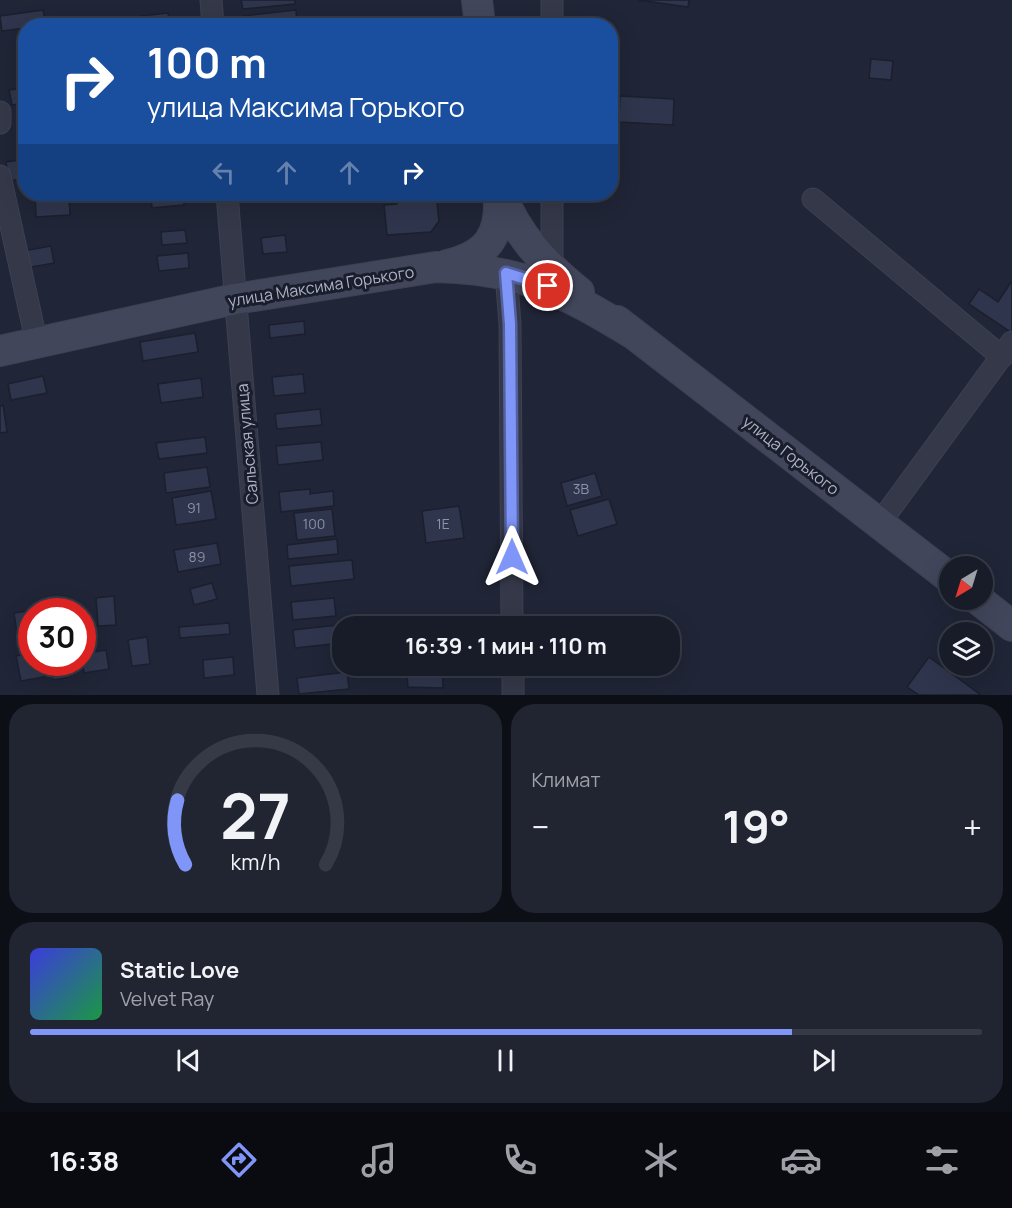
<!DOCTYPE html>
<html lang="ru">
<head>
<meta charset="utf-8">
<style>
  body { margin:0; font-family:Manrope,sans-serif; background:#212531; color:#f1f3f6; height:100vh; display:flex; flex-direction:column; font-size:22px; white-space:nowrap }
  * { box-sizing:border-box; margin:0 }
  p { font-size:20px; color:#9fa1a8 }
  .icon { flex:none; width:33px; height:33px; fill:none; stroke:currentColor; stroke-width:2; stroke-linecap:round; stroke-linejoin:round }
  .map { position:relative; height:695px; overflow:hidden }
  .details { display:flex; flex-direction:column; gap:9px; padding:9px; background:#0d0f17; flex:1 }
  .details>* { flex:none }
  .hud { position:absolute; left:18px; top:18px; width:600px; height:183px; border-radius:24px; box-shadow:0 6px 24px #0002,0 0 0 2px #363a46; background:#1a4fa0; color:#fff; overflow:hidden }
  .needle { width:39px; rotate:218deg }
  .tools { position:absolute; left:939px; top:556px; display:grid; gap:12px }
  .tools a { display:grid; place-items:center; width:54px; height:54px; border-radius:50%; background:#181c29; box-shadow:0 6px 24px #0002,0 0 0 2px #363a46; font-size:30px }
  .speed { position:absolute; left:18px; top:598px; display:flex; gap:12px; font-size:30px; font-weight:700; text-align:center }
  .speed>* { display:grid; place-content:center; width:78px; height:78px; border-radius:50%; background:#181c29; box-shadow:0 6px 24px #0002,0 0 0 2px #363a46; line-height:1 }
  .speed .limit { border:9px solid #d22; background:#fff; color:#111 }
  .pin { position:absolute; display:grid; place-items:center; width:51px; height:51px; color:#fff; margin:-26px; border:3px solid #fff; border-radius:50%; box-shadow:0 2px 6px #0007 }
  .me { position:absolute; width:66px; margin:-33px; rotate:0deg; stroke-linejoin:round; filter:drop-shadow(0 0 4px #0008) }
  .turn { display:flex; align-items:center; gap:21px; height:126px; padding:0 30px; font-size:27px }
  .turn .icon { width:78px; height:78px; stroke-width:2.5 }
  .turn b { display:block; font-size:42px; line-height:51px }
  .lanes { display:flex; align-items:center; height:57px; padding:0 30px; background:#0003; justify-content:center; gap:30px; direction:ltr }
  .lanes .off { opacity:.35 }
  .big { font-size:45px; font-weight:700; line-height:1.1 }
  .details .card { flex:1; display:flex; flex-direction:column; justify-content:center; gap:9px; min-width:0; padding:0 21px; border-radius:24px; background:#212531 }
  .details .dial { align-items:center; gap:0 }
  .dial svg { height:156px; overflow:visible; fill:none; stroke:#363a46; stroke-width:7; stroke-linecap:round; text-anchor:middle }
  .dial text { fill:#f1f3f6; stroke:none }
  .song { display:flex; align-items:center; gap:18px }
  .cover { width:72px; height:72px; border-radius:9px; background:linear-gradient(135deg,hsl(240 70% 55%),hsl(140 70% 35%)) }
  .played { height:6px; border-radius:3px; background:linear-gradient(90deg,#8095f8 80%,#363a46 80%) }
  .keys { display:flex; justify-content:space-around; direction:ltr }
  .heat { display:flex; justify-content:space-between; align-items:center; font-size:33px; direction:ltr }
  .details .tiles { flex:1; display:grid; gap:9px; grid-template-columns:1fr 1fr }
  .card:last-child { grid-column:span 2 }
  .trip { position:absolute; left:332px; top:616px; width:348px; height:60px; border-radius:24px; background:#181c29; box-shadow:0 6px 24px #0002,0 0 0 2px #363a46; font-weight:700; line-height:60px; text-align:center }
  .dock { display:flex; height:96px; justify-content:space-around; align-items:center; background:#0a0b10; color:#9fa1a8 }
  .dock .icon { width:42px; height:42px }
  .dock .on { color:#8095f8 }
  .dock b { font-size:27px; color:#f1f3f6 }
  .map>svg:first-child { display:block }
  .building { fill:#2f354c; stroke:#1b1f2e; stroke-width:1.5 }
  .lines { fill:none; stroke-linecap:round; stroke-linejoin:round }
  .street-casing { stroke:#3d4152; stroke-width:23 }
  .secondary-casing { stroke:#3d4152; stroke-width:32 }
  .street { stroke:#343848; stroke-width:21 }
  .secondary { stroke:#42465b; stroke-width:30 }
  .route-casing { stroke:#5361a1; stroke-width:15 }
  .route { stroke:#8095f8; stroke-width:10 }
  .labels { text-anchor:middle; stroke-width:6; stroke-linejoin:round; paint-order:stroke }
  .number-label { font-size:14px; fill:#8d92a6 }
  .street-label { font-size:16px; fill:#aeb2c5; stroke:#191d2c }
</style>
</head>
<body>
<div class="map">
<svg width="1012" height="695" viewBox="0 0 1012 695">
  <rect width="100%" height="100%" fill="#202537"/>
  <path class="building" d="M241,0H295V4L243,9Z
    M638,0H689L688,7Z
    M43,10L46,25L26,26V28L2,31L0,16Z
    M296,10L297,25L244,26L243,16Z
    M168,13L170,26H121L142,22L141,16Z
    M871,59L893,61L891,80L869,78Z
    M26,88V103L12,105L9,90Z
    M620,96L674,99L673,125L619,122Z
    M26,159V178L9,181L6,162Z
    M35,194H69L70,215L36,217Z
    M151,194H183L184,205L152,208Z
    M396,194H436L439,221L431,232L387,235L384,205L397,204Z
    M185,230L187,243L162,245L161,232Z
    M285,235L287,252L263,254L261,238Z
    M51,246L54,263L26,268L23,251Z
    M188,253L189,268L159,271L157,256Z
    M1011,282H1012V333L969,304L979,289L998,302Z
    M304,321L305,334L270,338L269,325Z
    M195,333L198,352L143,361L140,342Z
    M303,374L305,393L274,396L272,377Z
    M43,376L47,393L11,400L8,384Z
    M201,378L203,397L161,403L158,384Z
    M3,405L7,432L0,433V406Z
    M320,409L322,425L277,429L275,414Z
    M205,437L207,453L159,459L156,443Z
    M321,442L323,460L278,465L276,446Z
    M207,467L210,487L166,493L164,473Z
    M595,473L602,496L567,506L561,483Z
    M310,489V494L333,491L334,506L281,512L279,492Z
    M211,491L216,519L176,525L172,498Z
    M609,499L617,524L578,536L570,510Z
    M459,506L464,538L426,543L422,511Z
    M332,509L335,536L297,540L294,513Z
    M337,539L338,554L288,559L287,545Z
    M217,543L221,564L178,572L174,550Z
    M352,560L354,579L291,586L289,566Z
    M212,583L217,599L194,605L190,589Z
    M114,596L116,625L98,626L96,598Z
    M334,598L336,616L293,620L291,602Z
    M70,605L71,612H47L46,610Z
    M34,610L32,612V639L18,640L14,613Z
    M229,623L230,634L180,638L179,627Z
    M338,625L341,643L295,648L293,630Z
    M147,637L150,664L132,666L128,640Z
    M106,650L109,669L84,673L82,654Z
    M32,653V663H41L44,677L21,681L16,656Z
    M233,657L234,675L204,678L203,660Z
    M929,657L981,695H919L907,687Z
    M50,663H69L71,677L53,680Z
    M406,666H442L443,688L408,687Z
    M347,672L349,689L299,694L297,678Z"/>
  <g class="lines">
    <g class="street-casing">
      <path id="street" d="M211,0L213,26
        M552,0V26
        M0,112V123
        M0,176L37,344
        M227,194L268,695
        M552,194V268
        M813,199L1002,357
        M506,273L510,324L512,627
        M879,524L1012,342
        M513,666V695"/>
    </g>
    <g class="secondary-casing">
      <path id="secondary" d="M477,0L480,26
        M501,194C517,235 544,264 579,292
        M447,265C489,255 501,235 499,194
        M617,321L950,578
        M0,351L235,299L436,267C521,269 561,290 632,333
        M979,600L1012,626"/>
    </g>
    <use href="#street" class="street"/>
    <use href="#secondary" class="secondary"/>
  </g>
  <g class="lines">
    <g class="route-casing">
      <path id="route" d="M512,557L510,324L506,273L548,286"/>
    </g>
    <use href="#route" class="route"/>
  </g>
  <g class="labels">
    <g class="number-label">
      <text x="581" y="494">3В</text>
      <text x="194" y="513">91</text>
      <text x="314" y="529">100</text>
      <text x="443" y="529">1Е</text>
      <text x="197" y="562">89</text>
    </g>
    <g class="street-label">
      <text transform="translate(321 286) rotate(-9)" y="6">улица Максима Горького</text>
      <text transform="translate(247 444) rotate(-95)" y="6">Сальская улица</text>
      <text transform="translate(791 455) rotate(38)" y="6">улица Горького</text>
    </g>
  </g>
</svg>
<div class="tools">
<a><svg class="needle" viewBox="-14 -14 28 28"><path d="M0-13l5 13h-10z" fill="#e53935"/><path d="M0 13l5-13h-10z" fill="#9fa1a8"/></svg></a>
<a><svg class="icon" aria-label="layers" viewBox="0 0 24 24"><path d="M12 4l9 5-9 5-9-5zM3 14l9 5 9-5"/></svg></a>
</div>
<div class="speed"><div class="limit">30</div></div>
<div class="pin" style="left:548px;top:286px;background:#d93025"><svg class="icon" aria-label="arrive" viewBox="0 0 24 24"><path d="M6 21V4h12l-3 4 3 4H6"/></svg></div>
<svg class="me" style="left:512px;top:557px" viewBox="-20 -20 40 40"><path d="M0-17L14 15 0 8-14 15z" fill="#8095f8" stroke="#fff" stroke-width="4"/></svg>
<div class="trip">16:39 · 1 мин · 110 m</div>
<div class="hud">
<div class="turn"><svg class="icon" aria-label="right" viewBox="0 0 24 24"><path d="M7 20v-9h11M14 6l5 5-5 5"/></svg><div><b>100 m</b>улица Максима Горького</div></div>
<div class="lanes"><svg class="icon off" aria-label="left" viewBox="0 0 24 24"><path d="M17 20v-9H6M10 6l-5 5 5 5"/></svg><svg class="icon off" aria-label="ahead" viewBox="0 0 24 24"><path d="M12 20V5M6 11l6-6 6 6"/></svg><svg class="icon off" aria-label="ahead" viewBox="0 0 24 24"><path d="M12 20V5M6 11l6-6 6 6"/></svg><svg class="icon" aria-label="right" viewBox="0 0 24 24"><path d="M7 20v-9h11M14 6l5 5-5 5"/></svg></div>
</div>
</div>
<section class="details">
<div class="tiles">
<div class="card dial"><svg viewBox="0 0 100 80">
<path d="M14 69A42 42 0 1 1 86 69"/>
<path d="M14 69A42 42 0 0 1 10 36" stroke="#8095f8"/>
<text x="50" y="56" font-size="32" font-weight="700">27</text>
<text x="50" y="72" font-size="11">km/h</text>
</svg></div>
<div class="card"><p>Климат</p>
<div class="heat"><a>−</a><b class="big">19°</b><a>+</a></div>
</div>
<div class="card">
<div class="song"><i class="cover"></i><div><b>Static Love</b><p>Velvet Ray</p></div></div>
<div class="played"></div>
<div class="keys"><svg class="icon" aria-label="previous" viewBox="0 0 24 24"><path d="M18 5L8 12l10 7zM5 5v14"/></svg><svg class="icon" aria-label="pause" viewBox="0 0 24 24"><path d="M8 5v14M16 5v14"/></svg><svg class="icon" aria-label="next" viewBox="0 0 24 24"><path d="M6 5l10 7-10 7zM19 5v14"/></svg></div>
</div>
</div>
</section>
<nav class="dock">
<b>16:38</b>
<svg class="icon on" aria-label="directions" viewBox="0 0 24 24"><path d="M12 3l9 9-9 9-9-9zM9 14v-3h6M13 9l2 2-2 2"/></svg>
<svg class="icon" aria-label="music" viewBox="0 0 24 24"><path d="M9 18V5l10-2v13"/><circle cx="6" cy="18" r="3"/><circle cx="16" cy="16" r="3"/></svg>
<svg class="icon" aria-label="phone" viewBox="0 0 24 24"><path d="M5 4h4l2 5-3 2q2 4 5 5l2-3 5 2v4C11 20 4 13 5 4z"/></svg>
<svg class="icon" aria-label="climate" viewBox="0 0 24 24"><path d="M12 3v18M4 7l16 10M4 17L20 7"/></svg>
<svg class="icon" aria-label="car" viewBox="0 0 24 24"><path d="M5 17H2v-5l4-1 3-4h7l3 4 3 1v5h-3M9 17h6M6 11h13"/><circle cx="7" cy="17" r="2"/><circle cx="17" cy="17" r="2"/></svg>
<svg class="icon" aria-label="filters" viewBox="0 0 24 24"><path d="M4 7h16M4 17h16"/><circle cx="9" cy="7" r="2"/><circle cx="15" cy="17" r="2"/></svg>
</nav>
</body>
</html>
